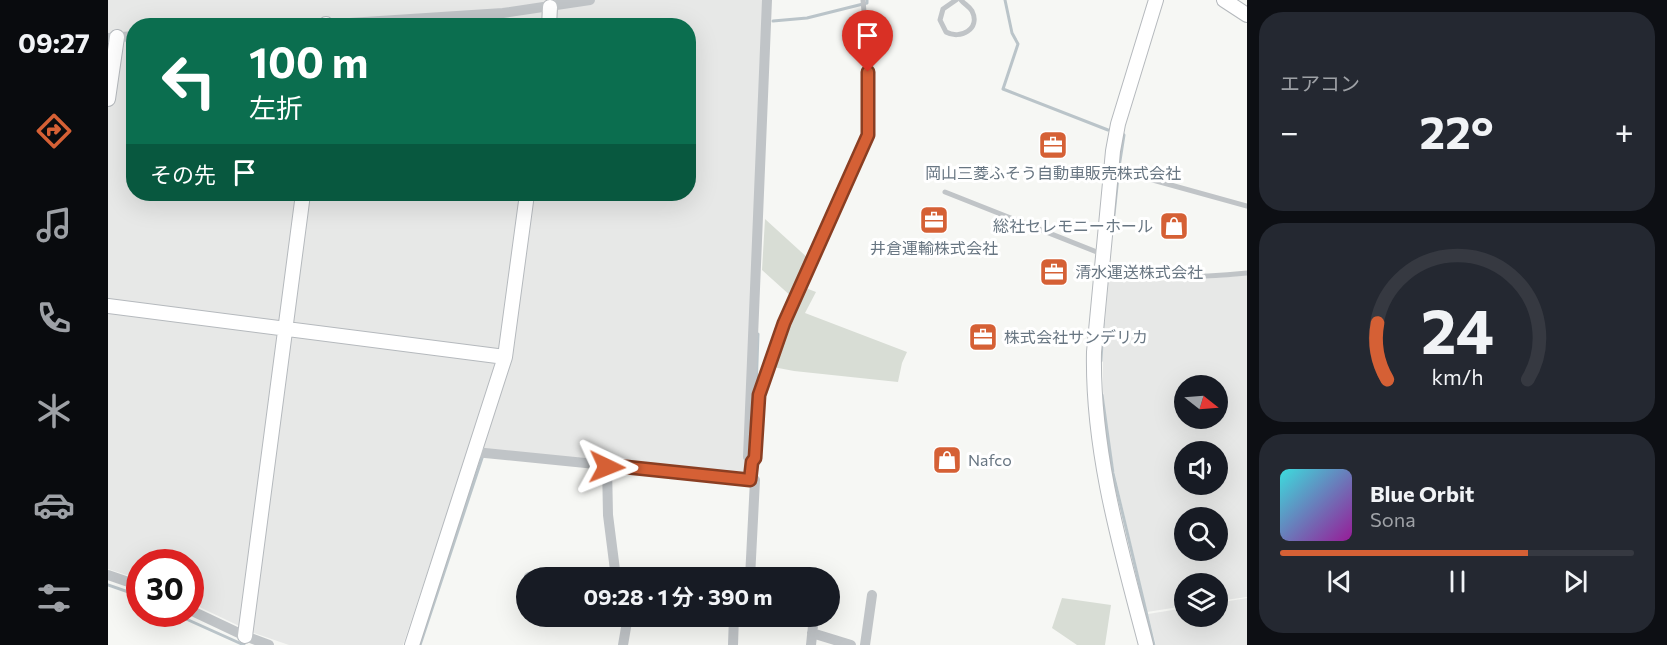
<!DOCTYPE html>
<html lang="ja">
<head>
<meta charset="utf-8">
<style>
  body { margin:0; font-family:Commissioner,"Noto Sans JP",sans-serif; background:#242831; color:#f1f3f6; height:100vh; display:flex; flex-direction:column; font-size:22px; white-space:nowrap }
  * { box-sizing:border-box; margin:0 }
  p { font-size:20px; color:#9ea1a6 }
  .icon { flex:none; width:33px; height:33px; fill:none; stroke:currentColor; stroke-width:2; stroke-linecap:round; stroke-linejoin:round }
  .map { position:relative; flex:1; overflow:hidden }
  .panel { display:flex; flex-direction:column; gap:12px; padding:12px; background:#0d0f14; width:420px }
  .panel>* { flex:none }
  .banner { position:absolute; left:18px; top:18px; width:570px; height:183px; border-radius:24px; box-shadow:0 6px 24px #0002; background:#0b6e4f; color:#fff; overflow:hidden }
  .needle { width:39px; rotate:107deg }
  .controls { position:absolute; left:1066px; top:375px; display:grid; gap:12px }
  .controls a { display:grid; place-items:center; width:54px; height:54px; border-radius:50%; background:#171b24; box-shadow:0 6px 24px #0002; font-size:30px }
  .speed { position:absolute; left:18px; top:549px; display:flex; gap:12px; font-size:30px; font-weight:700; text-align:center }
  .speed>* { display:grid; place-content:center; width:78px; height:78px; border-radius:50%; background:#171b24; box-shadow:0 6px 24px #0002; line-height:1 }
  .speed .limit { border:9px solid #d22; background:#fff; color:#111 }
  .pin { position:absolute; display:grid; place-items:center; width:51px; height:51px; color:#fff; margin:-62px -26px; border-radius:50% 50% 50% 0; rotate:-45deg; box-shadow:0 0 6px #0007 }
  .pin .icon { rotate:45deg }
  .me { position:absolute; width:66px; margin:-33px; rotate:92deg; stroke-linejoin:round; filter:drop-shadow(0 0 4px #0008) }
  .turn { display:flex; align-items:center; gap:21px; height:126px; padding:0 24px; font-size:27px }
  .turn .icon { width:78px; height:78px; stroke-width:2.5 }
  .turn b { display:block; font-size:42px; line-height:51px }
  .then { display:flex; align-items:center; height:57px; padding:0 24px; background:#0003; gap:12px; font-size:22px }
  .big { font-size:45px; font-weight:700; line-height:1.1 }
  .panel .tile { flex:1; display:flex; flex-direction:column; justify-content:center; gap:9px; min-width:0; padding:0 21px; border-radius:24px; background:#242831 }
  .panel .dial { align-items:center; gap:0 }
  .dial svg { height:156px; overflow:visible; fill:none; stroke:#363941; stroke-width:7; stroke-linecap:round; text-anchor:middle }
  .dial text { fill:#f1f3f6; stroke:none }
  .song { display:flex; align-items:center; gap:18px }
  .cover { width:72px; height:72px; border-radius:9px; background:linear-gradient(135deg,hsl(180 70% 55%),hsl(300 70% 35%)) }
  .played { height:6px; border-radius:3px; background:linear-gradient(90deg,#d56035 70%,#363941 70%) }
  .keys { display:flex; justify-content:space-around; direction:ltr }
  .heat { display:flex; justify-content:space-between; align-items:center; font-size:33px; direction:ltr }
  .trip { position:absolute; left:408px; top:567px; width:324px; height:60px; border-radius:30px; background:#171b24; box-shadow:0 6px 24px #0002; font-weight:700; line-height:60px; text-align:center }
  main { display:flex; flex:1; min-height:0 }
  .dock { display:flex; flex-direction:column; width:108px; justify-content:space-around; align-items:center; background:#090b0e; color:#9ea1a6 }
  .dock .icon { width:42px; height:42px }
  .dock .on { color:#d56035 }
  .dock b { font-size:27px; color:#f1f3f6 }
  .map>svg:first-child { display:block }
  .built { fill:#e7e8e7; fill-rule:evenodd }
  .green { fill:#d8ddd5 }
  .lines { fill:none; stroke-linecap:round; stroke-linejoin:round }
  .stream { stroke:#bac4c9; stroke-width:3 }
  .secondary-casing { stroke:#b5b9bd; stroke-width:16 }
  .lane { stroke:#c0c4c7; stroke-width:5 }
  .street { stroke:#c0c4c7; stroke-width:10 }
  .secondary { stroke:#fff; stroke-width:14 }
  .route-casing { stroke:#8a3e22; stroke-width:15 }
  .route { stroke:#d56035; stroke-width:10 }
  .labels { text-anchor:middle; stroke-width:6; stroke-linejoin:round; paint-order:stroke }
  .poi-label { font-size:16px; fill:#687682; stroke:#fff; text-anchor:start }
</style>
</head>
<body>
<main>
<nav class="dock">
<b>09:27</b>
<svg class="icon on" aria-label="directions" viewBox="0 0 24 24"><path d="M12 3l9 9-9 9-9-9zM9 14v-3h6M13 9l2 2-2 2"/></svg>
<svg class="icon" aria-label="music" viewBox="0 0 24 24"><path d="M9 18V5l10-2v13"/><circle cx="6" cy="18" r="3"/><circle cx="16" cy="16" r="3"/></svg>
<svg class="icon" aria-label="phone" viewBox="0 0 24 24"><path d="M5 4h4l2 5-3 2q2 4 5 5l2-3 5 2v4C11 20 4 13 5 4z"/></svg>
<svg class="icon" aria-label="climate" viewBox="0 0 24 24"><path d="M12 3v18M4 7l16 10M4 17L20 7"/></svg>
<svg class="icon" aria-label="car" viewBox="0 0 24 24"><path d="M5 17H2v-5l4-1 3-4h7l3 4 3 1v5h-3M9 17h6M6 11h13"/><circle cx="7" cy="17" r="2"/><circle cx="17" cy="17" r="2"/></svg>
<svg class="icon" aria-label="filters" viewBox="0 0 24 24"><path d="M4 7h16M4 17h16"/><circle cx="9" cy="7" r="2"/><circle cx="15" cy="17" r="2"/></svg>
</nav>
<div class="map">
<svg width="1139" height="645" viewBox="0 0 1139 645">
  <rect width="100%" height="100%" fill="#f6f7f4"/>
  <path class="built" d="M0,0H657L638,472L633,476L360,451L295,645H181L146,633L83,603L82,562H32L31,579L0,569ZM26,26H580V194H26Z
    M1139,275V597L1110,601V584H1077V606L1039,612L1006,470L999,430L995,391V347L1000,283L1002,278L1036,281L1097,279ZM1077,386H1110V418H1077ZM1077,452H1110V484H1077ZM1077,518H1110V550H1077Z
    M1139,598V645H1048L1040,614L1077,608V616H1110V603Z"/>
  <path class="green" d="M657,219L702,260L685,298L654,270Z
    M695,287L708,292L697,313L799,352L794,363L790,382L686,371L665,367L679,320Z
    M954,598L1003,605L997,645H969L944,628Z"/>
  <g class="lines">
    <path class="stream" d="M897,0L904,33L910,44L895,89L1000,130
      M665,21L699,18L759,3V0
      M136,26L195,22
      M1005,224L1011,167L1016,135L1015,134
      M993,361L995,323
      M648,391L650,334
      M994,395L1005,473L1046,645
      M0,585L32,596
      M67,614L136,645
      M312,645L375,455"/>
    <g class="secondary-casing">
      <path id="secondary" d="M1116,0L1139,15
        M218,26V24
        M441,26L442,7
        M0,99L9,37
        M0,306L397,357
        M137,636L195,194
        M304,645L397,357L419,194
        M1038,645C1013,550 984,452 986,352L1005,151L1010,124L1048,0"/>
    </g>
    <path class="lane" d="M848,0L835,9L832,20L838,32C852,40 873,29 864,11C861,6 856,4 853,0
      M1005,169L1139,206
      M837,192L994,254
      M994,273C1042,279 1091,278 1139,273
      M644,462L647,458L651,395L676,323L760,135V59L755,0"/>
    <path class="street" d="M195,26L395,13L482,0
      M0,38L26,36
      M367,452L647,480L642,578
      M499,465L500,515L508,578
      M642,480L644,462L640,457L659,0
      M0,575L32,586
      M421,577L423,578
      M82,610L137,636L161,645
      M704,633L743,645
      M515,645L520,616
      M625,645L626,616
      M703,645L706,616
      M757,645L764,595"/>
    <use href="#secondary" class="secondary"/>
  </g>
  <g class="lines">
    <g class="route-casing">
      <path id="route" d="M499,467V465L642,480L644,462L647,458L651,395L676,323L760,135V72"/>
    </g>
    <use href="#route" class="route"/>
  </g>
  <defs>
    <g id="office-square" transform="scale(1.5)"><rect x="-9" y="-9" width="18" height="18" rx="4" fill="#d56035" stroke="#fff"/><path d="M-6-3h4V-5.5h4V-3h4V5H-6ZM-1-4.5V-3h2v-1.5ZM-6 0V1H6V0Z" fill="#fff"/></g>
    <g id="shop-square" transform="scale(1.5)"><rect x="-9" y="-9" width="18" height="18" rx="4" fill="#d56035" stroke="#fff"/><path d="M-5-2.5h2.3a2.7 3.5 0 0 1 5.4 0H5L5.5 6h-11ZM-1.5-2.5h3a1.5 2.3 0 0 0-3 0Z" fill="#fff"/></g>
  </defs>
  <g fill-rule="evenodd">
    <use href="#office-square" x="945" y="145"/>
    <use href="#office-square" x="826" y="220"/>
    <use href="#shop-square" x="1066" y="226"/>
    <use href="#office-square" x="946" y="272"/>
    <use href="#office-square" x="875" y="337"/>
    <use href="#shop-square" x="839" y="460"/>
  </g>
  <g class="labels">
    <g class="poi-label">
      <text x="945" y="179" text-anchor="middle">岡山三菱ふそう自動車販売株式会社</text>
      <text x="1045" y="232" text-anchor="end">総社セレモニーホール</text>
      <text x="826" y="254" text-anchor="middle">井倉運輸株式会社</text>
      <text x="967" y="278">清水運送株式会社</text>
      <text x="896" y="343">株式会社サンデリカ</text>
      <text x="860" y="466">Nafco</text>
    </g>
  </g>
</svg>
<div class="controls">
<a><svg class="needle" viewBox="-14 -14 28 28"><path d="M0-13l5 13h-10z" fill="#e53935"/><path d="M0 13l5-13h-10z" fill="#9ea1a6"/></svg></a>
<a><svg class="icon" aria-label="sound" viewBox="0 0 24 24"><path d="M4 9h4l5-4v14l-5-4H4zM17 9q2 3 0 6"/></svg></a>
<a><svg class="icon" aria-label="search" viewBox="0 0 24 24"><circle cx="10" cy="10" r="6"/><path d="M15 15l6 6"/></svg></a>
<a><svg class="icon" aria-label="layers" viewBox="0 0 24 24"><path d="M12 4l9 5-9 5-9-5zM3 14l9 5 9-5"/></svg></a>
</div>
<div class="speed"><div class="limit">30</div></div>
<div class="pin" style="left:760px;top:72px;background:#d93025"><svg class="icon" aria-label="arrive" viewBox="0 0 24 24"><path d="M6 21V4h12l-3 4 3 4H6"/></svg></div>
<svg class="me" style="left:499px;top:467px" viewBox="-20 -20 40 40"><path d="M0-17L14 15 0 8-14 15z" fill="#d56035" stroke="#fff" stroke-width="4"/></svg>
<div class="trip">09:28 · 1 分 · 390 m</div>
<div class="banner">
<div class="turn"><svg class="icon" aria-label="left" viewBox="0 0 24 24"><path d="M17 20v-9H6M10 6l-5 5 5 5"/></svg><div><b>100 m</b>左折</div></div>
<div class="then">その先<svg class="icon" aria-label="arrive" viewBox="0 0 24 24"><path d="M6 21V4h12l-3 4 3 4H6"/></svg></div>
</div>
</div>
<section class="panel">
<div class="tile"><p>エアコン</p>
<div class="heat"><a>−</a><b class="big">22°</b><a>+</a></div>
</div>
<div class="tile dial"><svg viewBox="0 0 100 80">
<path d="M14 69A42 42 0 1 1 86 69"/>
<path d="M14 69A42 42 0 0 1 9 40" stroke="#d56035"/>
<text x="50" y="56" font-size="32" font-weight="700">24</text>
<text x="50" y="72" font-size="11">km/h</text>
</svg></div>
<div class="tile">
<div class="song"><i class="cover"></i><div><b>Blue Orbit</b><p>Sona</p></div></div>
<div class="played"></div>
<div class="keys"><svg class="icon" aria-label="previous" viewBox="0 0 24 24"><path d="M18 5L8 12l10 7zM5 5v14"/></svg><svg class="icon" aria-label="pause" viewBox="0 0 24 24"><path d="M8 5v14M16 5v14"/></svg><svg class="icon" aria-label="next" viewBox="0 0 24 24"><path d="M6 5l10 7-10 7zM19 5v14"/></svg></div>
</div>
</section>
</main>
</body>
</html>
